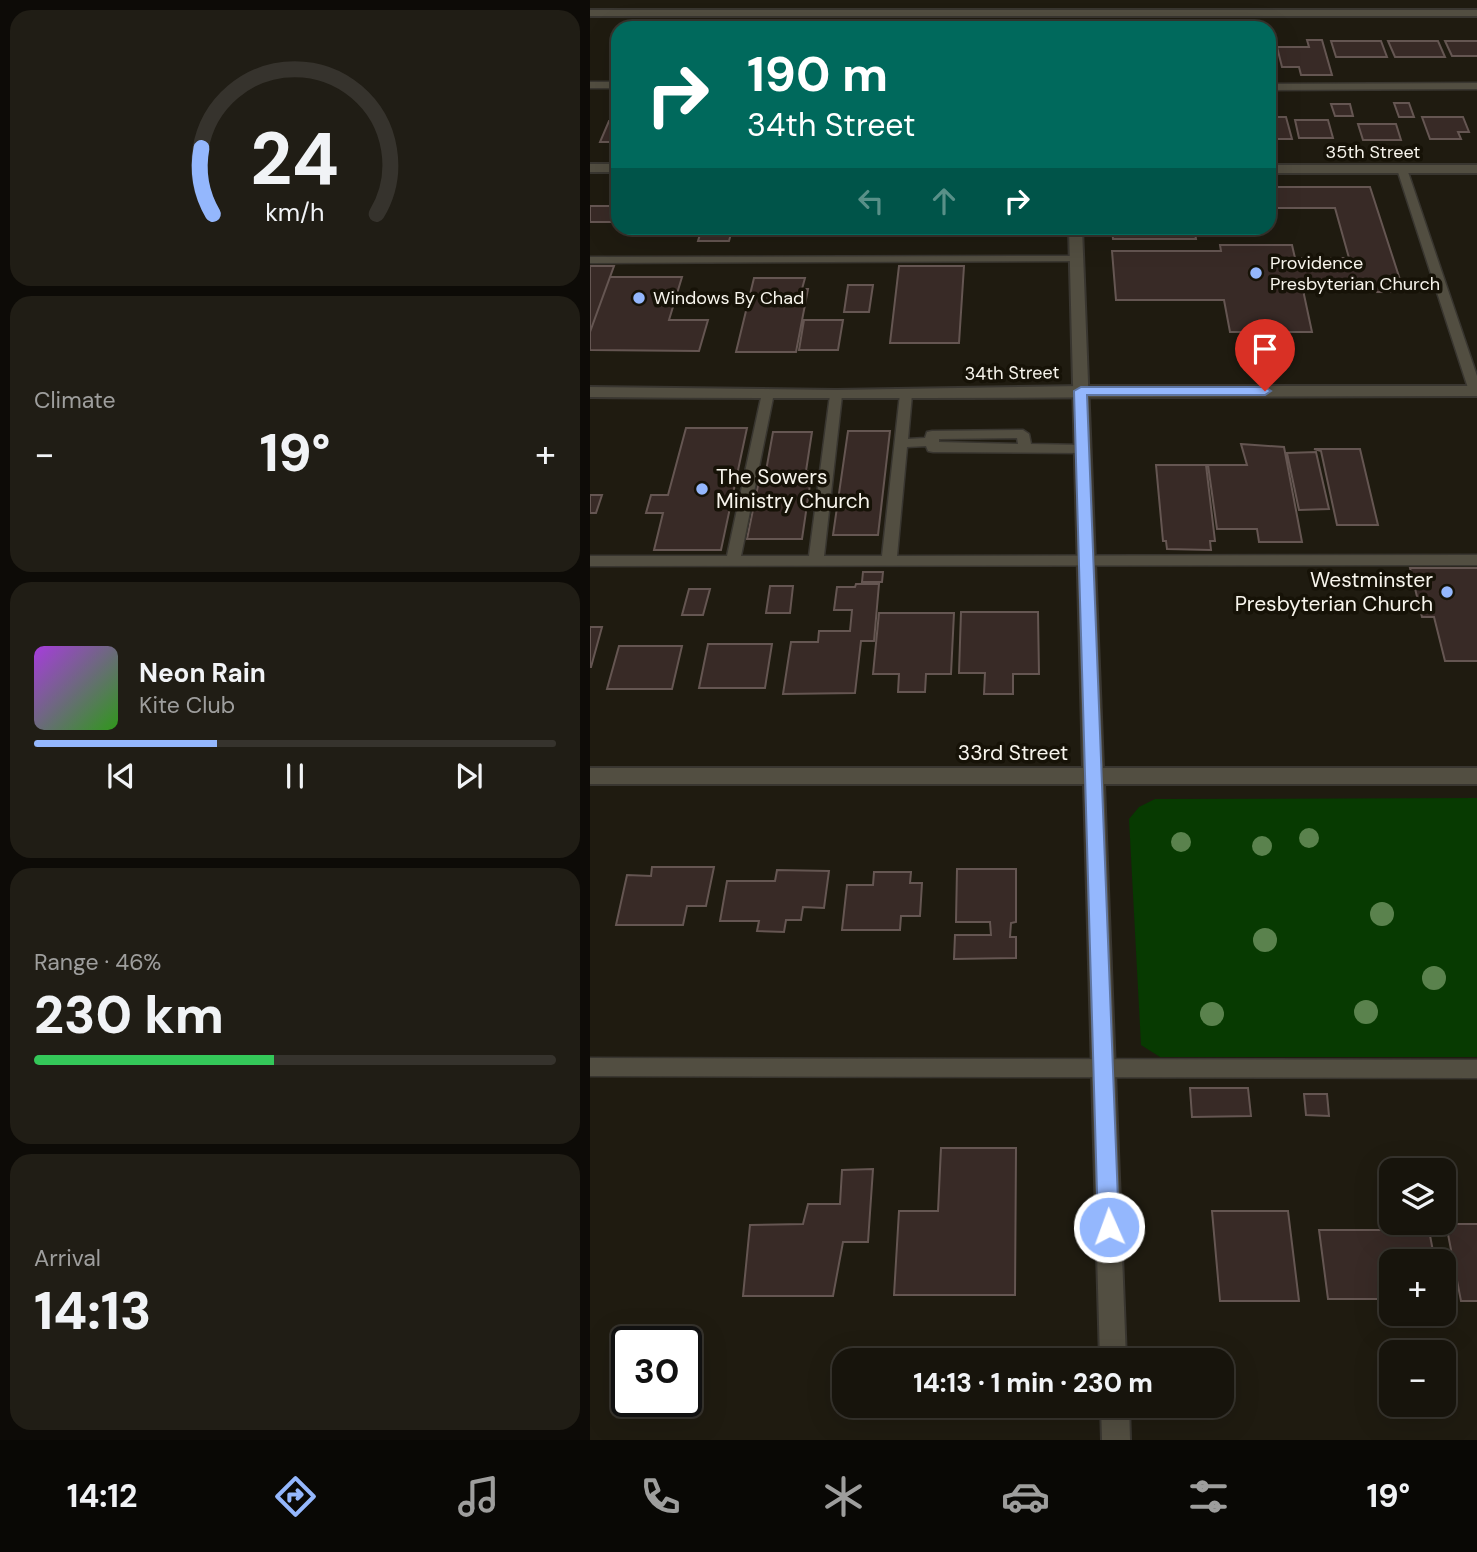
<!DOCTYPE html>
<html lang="en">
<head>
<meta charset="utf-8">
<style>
  body { margin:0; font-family:"DM Sans",sans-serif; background:#201d15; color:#f1f3f6; height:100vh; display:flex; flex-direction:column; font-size:26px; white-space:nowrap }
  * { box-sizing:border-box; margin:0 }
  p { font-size:23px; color:#9e9e9d }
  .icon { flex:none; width:38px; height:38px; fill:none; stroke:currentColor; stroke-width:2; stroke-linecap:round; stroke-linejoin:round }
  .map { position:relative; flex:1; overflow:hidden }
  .details { display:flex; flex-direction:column; gap:10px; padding:10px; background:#0d0b07; width:590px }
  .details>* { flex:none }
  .hud { position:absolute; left:21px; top:21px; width:665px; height:214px; border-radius:21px; box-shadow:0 7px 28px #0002,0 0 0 2px #36332d; background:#00695c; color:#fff; overflow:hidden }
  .buttons { position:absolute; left:789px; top:1158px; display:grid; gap:14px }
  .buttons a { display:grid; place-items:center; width:77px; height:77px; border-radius:14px; background:#17140c; box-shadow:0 7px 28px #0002,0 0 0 2px #36332d; font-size:35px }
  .speed { position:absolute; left:21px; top:1326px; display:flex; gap:14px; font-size:35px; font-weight:700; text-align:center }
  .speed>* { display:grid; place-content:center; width:91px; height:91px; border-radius:50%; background:#17140c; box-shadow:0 7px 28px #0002,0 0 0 2px #36332d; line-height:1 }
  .speed .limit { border:4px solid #111; border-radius:10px; background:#fff; color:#111 }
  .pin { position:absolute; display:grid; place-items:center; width:60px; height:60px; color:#fff; margin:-72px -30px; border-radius:50% 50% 50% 0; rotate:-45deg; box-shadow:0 0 7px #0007 }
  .pin .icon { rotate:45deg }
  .me { position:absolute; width:77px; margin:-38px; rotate:358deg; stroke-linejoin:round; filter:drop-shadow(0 0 5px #0008) }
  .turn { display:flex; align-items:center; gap:24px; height:147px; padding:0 21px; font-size:32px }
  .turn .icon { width:91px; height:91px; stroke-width:2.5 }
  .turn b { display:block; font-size:49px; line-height:60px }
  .lanes { display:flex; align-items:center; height:66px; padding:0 21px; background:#0003; justify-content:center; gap:35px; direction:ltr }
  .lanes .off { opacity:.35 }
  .big { font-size:52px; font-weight:800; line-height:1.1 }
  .details .card { flex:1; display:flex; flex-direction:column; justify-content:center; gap:10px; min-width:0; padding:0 24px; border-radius:21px; background:#201d15 }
  .details .dial { align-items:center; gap:0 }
  .dial svg { height:182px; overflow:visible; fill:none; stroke:#36332d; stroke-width:7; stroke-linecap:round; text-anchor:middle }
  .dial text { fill:#f1f3f6; stroke:none }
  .song { display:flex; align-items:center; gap:21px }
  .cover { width:84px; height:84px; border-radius:10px; background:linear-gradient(135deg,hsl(280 70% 55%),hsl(110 70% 35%)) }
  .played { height:7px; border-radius:4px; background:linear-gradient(90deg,#94b7fd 35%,#36332d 35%) }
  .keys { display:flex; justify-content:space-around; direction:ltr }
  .heat { display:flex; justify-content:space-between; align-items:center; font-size:38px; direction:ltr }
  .charge { height:10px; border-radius:5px; background:linear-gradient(90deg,#34c759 46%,#36332d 0) }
  .trip { position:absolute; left:242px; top:1348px; width:402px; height:70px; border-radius:21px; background:#17140c; box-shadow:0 7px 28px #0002,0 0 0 2px #36332d; font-weight:800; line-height:70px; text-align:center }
  .tabs { display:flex; height:112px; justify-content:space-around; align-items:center; background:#090805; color:#9e9e9d }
  .tabs .icon { width:49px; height:49px }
  .tabs .active { color:#94b7fd }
  .tabs b { font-size:32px; color:#f1f3f6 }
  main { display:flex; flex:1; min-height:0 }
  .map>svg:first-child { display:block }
  .green { fill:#073a01 }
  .building { fill:#382a26; stroke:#655652; stroke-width:2 }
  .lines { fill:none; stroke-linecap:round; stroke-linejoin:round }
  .service-casing { stroke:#393630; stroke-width:3 }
  .minor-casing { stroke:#393630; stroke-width:4 }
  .secondary-casing { stroke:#393630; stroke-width:4 }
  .service { fill:#524e41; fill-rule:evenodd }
  .minor { fill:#524e41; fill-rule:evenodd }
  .secondary { fill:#524e41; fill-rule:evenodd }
  .tree { fill:#5a824d }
  .route { fill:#94b7fd; stroke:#6077a4; stroke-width:2 }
  .poi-dot { fill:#94b7fd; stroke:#161207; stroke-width:2.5 }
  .labels { text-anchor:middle; stroke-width:7; stroke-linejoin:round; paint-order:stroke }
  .far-street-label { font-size:18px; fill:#f7f4ec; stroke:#161207 }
  .far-poi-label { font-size:18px; fill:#f7f4ec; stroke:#161207; text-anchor:start }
  .poi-label { font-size:21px; fill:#f7f4ec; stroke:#161207; text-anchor:start }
  .street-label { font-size:21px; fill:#f7f4ec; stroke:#161207 }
</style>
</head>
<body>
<main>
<section class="details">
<div class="card dial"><svg viewBox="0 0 100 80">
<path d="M14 69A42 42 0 1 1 86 69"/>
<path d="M14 69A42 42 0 0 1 9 40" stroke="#94b7fd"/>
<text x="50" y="56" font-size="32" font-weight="700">24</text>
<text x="50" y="72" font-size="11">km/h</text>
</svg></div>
<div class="card"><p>Climate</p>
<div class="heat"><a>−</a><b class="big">19°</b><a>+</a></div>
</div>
<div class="card">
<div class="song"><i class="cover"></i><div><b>Neon Rain</b><p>Kite Club</p></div></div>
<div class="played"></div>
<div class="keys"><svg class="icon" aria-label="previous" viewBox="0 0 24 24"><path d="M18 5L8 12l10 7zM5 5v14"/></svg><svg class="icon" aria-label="pause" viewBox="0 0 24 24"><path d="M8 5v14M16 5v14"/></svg><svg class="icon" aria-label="next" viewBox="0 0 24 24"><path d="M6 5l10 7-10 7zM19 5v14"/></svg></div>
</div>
<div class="card"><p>Range · 46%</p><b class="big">230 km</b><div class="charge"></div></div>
<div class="card"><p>Arrival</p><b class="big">14:13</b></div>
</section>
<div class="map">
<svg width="888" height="1440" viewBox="0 0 888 1440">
  <rect width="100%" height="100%" fill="#1f1b10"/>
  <path class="green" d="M887,798V1057H570L551,1045L539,819L549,807L565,799Z"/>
  <path class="building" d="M717,40H732L742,75H711L709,67H692L687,47H719Z
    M741,41H791L797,57H746Z
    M798,41H848L855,57H805Z
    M855,41H888V56H862Z
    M804,103H819L824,117H809Z
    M741,104H760L763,116H745Z
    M679,117H696L702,139H679Z
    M832,117H873L879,132H868L871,139H840Z
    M705,120H738L743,138H709Z
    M19,121H28V142H10Z
    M768,124H806L811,140H773Z
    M679,187H780L814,292H768L767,287H714L715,290H713L722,332H640L634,300H526L522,251H631L630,245H702L705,258H759L745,208H679Z
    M0,206H28V222H0Z
    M112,228L142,230L139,241H108Z
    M211,228H238L237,232H210Z
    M335,228H395L394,235H334Z
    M407,228H439V235H406Z
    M522,228H604L606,239H523Z
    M0,266H24L0,332Z
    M309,266H374L369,343H300Z
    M20,277H92L79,320H118L109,351L0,350V332Z
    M164,278H215L212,289H218L206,352H146Z
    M258,285H283L279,312H254Z
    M214,320H253L248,350H209Z
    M96,428H157L131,550H64L73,513H56L61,495H78Z
    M258,431H300L288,535H243Z
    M183,432H222L216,471H222L212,539H157L171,471H176Z
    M651,444L694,447L712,542H669L667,529H627L618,465H657Z
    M724,449H770L788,525H747L731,451Z
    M726,452L739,509L709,510L697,453Z
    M566,465H616L625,541H620L621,550L577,549L576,541H573Z
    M0,495H12L6,513H0Z
    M820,568H888V661H855L844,617H832Z
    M273,572H293L292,582H272Z
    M266,584H289L284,641H271L265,693L193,694L201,642H228L229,631H260L262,610H244L247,587H265Z
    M180,586H203L200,613H176Z
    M99,589H120L113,615H92Z
    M371,612H448L449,674H423V694H394L395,673H369Z
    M289,613H364L361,674H336L335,692H308L309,674H283Z
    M0,627H12L1,667H0Z
    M118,644H182L175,688H109Z
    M29,646H92L82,689H17Z
    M62,867H124L116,906H97L93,925H26L37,875L61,876Z
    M367,869H426V922L421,923L420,937H426V958L364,959L365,935H401L400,922H366Z
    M187,870L239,871L234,908L213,907L211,920H196L194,932L167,931L169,921H130L137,881H185Z
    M284,872H321L320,883H332L330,916H311L310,930H252L257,885H283Z
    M600,1088H658L661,1116L602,1117Z
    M714,1094H737L739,1116L716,1115Z
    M351,1148H426L425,1295H304L309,1211H348Z
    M283,1169L278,1242H253L243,1296H153L160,1225L213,1224L218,1204H250L252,1170Z
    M622,1211H698L709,1301H630Z
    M856,1224H888V1301H871Z
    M729,1230H839L845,1262H802V1299H738Z"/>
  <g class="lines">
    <g class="service-casing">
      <path id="service" d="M0,82H28V88H0Z
        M888,83V89L679,90V84Z
        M812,166L817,169L888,379V394L879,391L807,169Z
        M486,256L490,257V261L0,263V257Z
        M178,389L184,393L151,556H219L240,395L246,391L252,395L234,556H292L310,394L316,390L322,394L318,439L335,438L337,432L342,431L433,430L439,434L441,444L493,445L500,449L493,453L343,452L338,451L336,446L317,447L307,556L888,555V565L0,566V556H137L172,393ZM427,438L428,444L349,442V439Z
        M0,1058L888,1060V1078L0,1076Z"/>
    </g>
    <g class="minor-casing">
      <path id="minor" d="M0,10H888V16H0Z
        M0,164H28V172H0Z
        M679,165H888V173H679Z
        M479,228H492L513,768H888V784H514L536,1360H510L494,784H0V768H493Z
        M511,1405H539L540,1440H512Z"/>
    </g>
    <g class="secondary-casing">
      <path id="secondary" d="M491,386H888V396C591,396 296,400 0,397V387L246,390Z"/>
    </g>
    <use href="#service" class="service"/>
    <use href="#minor" class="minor"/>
    <use href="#secondary" class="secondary"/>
  </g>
  <g class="tree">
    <circle cx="719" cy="838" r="10"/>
    <circle cx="591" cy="842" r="10"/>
    <circle cx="672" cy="846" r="10"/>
    <circle cx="792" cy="914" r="12"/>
    <circle cx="675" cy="940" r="12"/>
    <circle cx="844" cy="978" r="12"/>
    <circle cx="776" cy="1012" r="12"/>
    <circle cx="622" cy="1014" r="12"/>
  </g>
  <path class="route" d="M491,387H675L681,391L675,395H497L529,1227L526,1235L519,1238L511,1235L508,1227L484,391Z"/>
  <g class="poi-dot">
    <circle cx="666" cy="273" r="7"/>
    <circle cx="49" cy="298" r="7"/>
    <circle cx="112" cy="489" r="7"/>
    <circle cx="857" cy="592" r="7"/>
  </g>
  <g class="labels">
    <g class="far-street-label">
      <text x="783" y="158">35th Street</text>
      <text transform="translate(422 373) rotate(-1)" y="6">34th Street</text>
    </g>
    <g class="far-poi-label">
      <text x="680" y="269">Providence<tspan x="680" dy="21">Presbyterian Church</tspan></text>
      <text x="63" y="304">Windows By Chad</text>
    </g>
    <g class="poi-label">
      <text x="126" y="484">The Sowers<tspan x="126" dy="24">Ministry Church</tspan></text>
      <text x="843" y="587" text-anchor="end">Westminster<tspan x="843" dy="24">Presbyterian Church</tspan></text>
    </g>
    <g class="street-label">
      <text x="423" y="760">33rd Street</text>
    </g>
  </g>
</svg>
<div class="buttons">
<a><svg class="icon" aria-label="layers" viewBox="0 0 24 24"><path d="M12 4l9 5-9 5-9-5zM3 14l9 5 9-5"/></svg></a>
<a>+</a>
<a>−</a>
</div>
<div class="speed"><div class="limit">30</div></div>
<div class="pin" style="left:675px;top:391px;background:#d93025"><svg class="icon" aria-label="arrive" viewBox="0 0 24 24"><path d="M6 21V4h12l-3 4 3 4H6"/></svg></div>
<svg class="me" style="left:519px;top:1227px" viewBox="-20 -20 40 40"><circle r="17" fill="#94b7fd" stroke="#fff" stroke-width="3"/><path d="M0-11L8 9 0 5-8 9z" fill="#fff"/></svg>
<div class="trip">14:13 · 1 min · 230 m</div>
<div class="hud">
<div class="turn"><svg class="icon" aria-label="right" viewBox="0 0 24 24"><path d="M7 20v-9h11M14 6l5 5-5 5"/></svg><div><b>190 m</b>34th Street</div></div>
<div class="lanes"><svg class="icon off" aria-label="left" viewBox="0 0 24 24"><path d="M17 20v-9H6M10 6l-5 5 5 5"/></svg><svg class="icon off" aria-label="ahead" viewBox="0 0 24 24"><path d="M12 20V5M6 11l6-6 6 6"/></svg><svg class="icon" aria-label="right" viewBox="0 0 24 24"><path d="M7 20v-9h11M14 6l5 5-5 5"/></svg></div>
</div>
</div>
</main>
<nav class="tabs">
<b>14:12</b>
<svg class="icon active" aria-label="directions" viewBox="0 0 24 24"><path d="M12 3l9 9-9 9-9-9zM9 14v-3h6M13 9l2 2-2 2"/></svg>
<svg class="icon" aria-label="music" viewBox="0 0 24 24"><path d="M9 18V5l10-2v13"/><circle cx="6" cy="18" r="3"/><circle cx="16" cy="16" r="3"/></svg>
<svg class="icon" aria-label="phone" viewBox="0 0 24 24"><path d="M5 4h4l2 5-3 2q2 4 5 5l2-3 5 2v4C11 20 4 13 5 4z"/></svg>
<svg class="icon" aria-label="climate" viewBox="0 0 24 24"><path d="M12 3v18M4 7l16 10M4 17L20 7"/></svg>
<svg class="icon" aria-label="car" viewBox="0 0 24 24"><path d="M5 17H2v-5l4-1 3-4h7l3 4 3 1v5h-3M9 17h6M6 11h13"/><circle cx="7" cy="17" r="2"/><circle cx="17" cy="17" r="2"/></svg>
<svg class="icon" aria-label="filters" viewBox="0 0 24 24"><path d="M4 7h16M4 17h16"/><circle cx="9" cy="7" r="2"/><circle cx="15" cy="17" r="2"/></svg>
<b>19°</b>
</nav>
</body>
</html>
